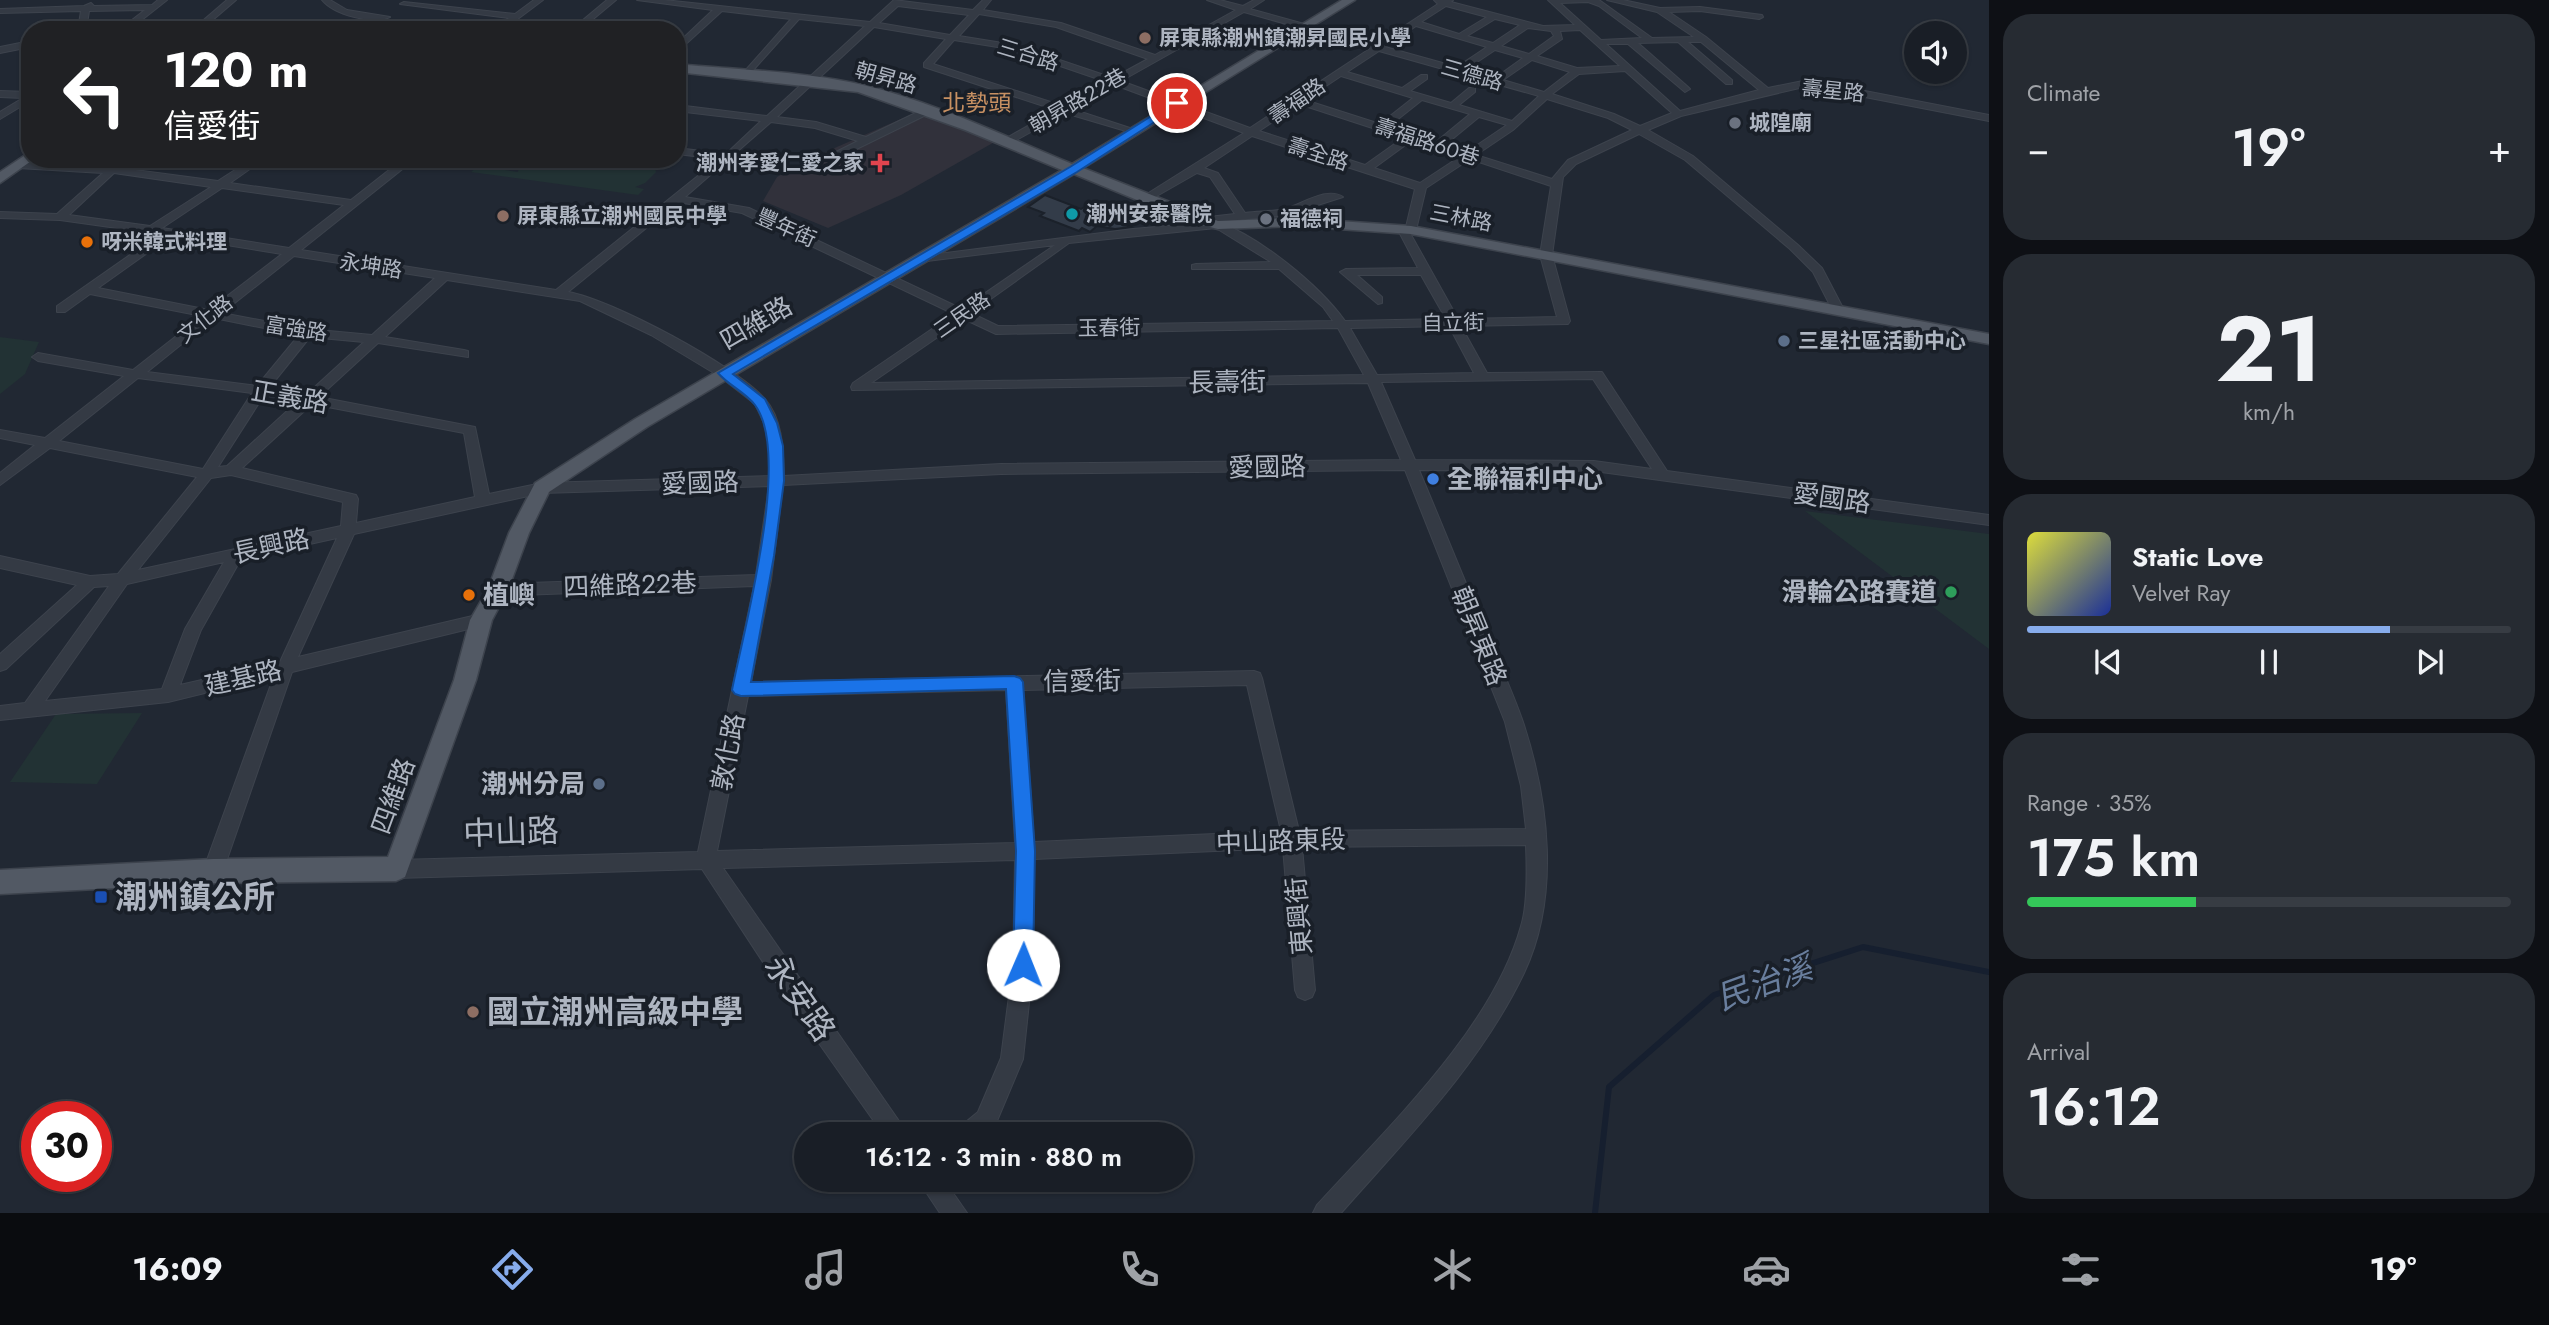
<!DOCTYPE html>
<html lang="en">
<head>
<meta charset="utf-8">
<style>
  body { margin:0; font-family:Jost,"Noto Sans TC",sans-serif; background:#262b32; color:#f1f3f6; height:100vh; display:flex; flex-direction:column; font-size:26px; white-space:nowrap }
  * { box-sizing:border-box; margin:0 }
  p { font-size:23px; color:#9fa2a7 }
  .icon { flex:none; width:38px; height:38px; fill:none; stroke:currentColor; stroke-width:2; stroke-linecap:round; stroke-linejoin:round }
  .map { position:relative; flex:1; overflow:hidden }
  .sheet { display:flex; flex-direction:column; gap:14px; padding:14px; background:#0e1015; width:560px }
  .sheet>* { flex:none }
  .guide { position:absolute; left:21px; top:21px; width:665px; height:147px; border-radius:28px; box-shadow:0 2px 5px #0004,0 0 0 2px #373c43; background:#202124; color:#fff; overflow:hidden }
  .buttons { position:absolute; left:1904px; top:21px; display:grid; gap:14px }
  .buttons a { display:grid; place-items:center; width:63px; height:63px; border-radius:50%; background:#191e26; box-shadow:0 2px 5px #0004,0 0 0 2px #373c43; font-size:35px }
  .speed { position:absolute; left:21px; top:1101px; display:flex; gap:14px; font-size:35px; font-weight:700; text-align:center }
  .speed>* { display:grid; place-content:center; width:91px; height:91px; border-radius:50%; background:#191e26; box-shadow:0 2px 5px #0004,0 0 0 2px #373c43; line-height:1 }
  .speed .limit { border:10px solid #d22; background:#fff; color:#111 }
  .pin { position:absolute; display:grid; place-items:center; width:60px; height:60px; color:#fff; margin:-30px; border:4px solid #fff; border-radius:50%; box-shadow:0 2px 7px #0007 }
  .me { position:absolute; width:77px; margin:-38px; rotate:1deg; stroke-linejoin:round; filter:drop-shadow(0 0 5px #0008) }
  .turn { display:flex; align-items:center; gap:24px; height:147px; padding:0 28px; font-size:32px }
  .turn .icon { width:91px; height:91px; stroke-width:2.5 }
  .turn b { display:block; font-size:49px; line-height:60px }
  .big { font-size:52px; font-weight:600; line-height:1.1 }
  .sheet .widget { flex:1; display:flex; flex-direction:column; justify-content:center; gap:10px; min-width:0; padding:0 24px; border-radius:28px; background:#262b32 }
  .sheet .dial { align-items:center; gap:0 }
  .dial b { font-size:91px; line-height:1 }
  .song { display:flex; align-items:center; gap:21px }
  .cover { width:84px; height:84px; border-radius:10px; background:linear-gradient(135deg,hsl(60 70% 55%),hsl(230 70% 35%)) }
  .played { height:7px; border-radius:4px; background:linear-gradient(90deg,#87acec 75%,#373c43 75%) }
  .keys { display:flex; justify-content:space-around; direction:ltr }
  .heat { display:flex; justify-content:space-between; align-items:center; font-size:38px; direction:ltr }
  .charge { height:10px; border-radius:5px; background:linear-gradient(90deg,#34c759 35%,#373c43 0) }
  .trip { position:absolute; left:794px; top:1122px; width:399px; height:70px; border-radius:35px; background:#191e26; box-shadow:0 2px 5px #0004,0 0 0 2px #373c43; font-weight:600; line-height:70px; text-align:center }
  .tab-bar { display:flex; height:112px; justify-content:space-around; align-items:center; background:#0a0c0f; color:#9fa2a7 }
  .tab-bar .icon { width:49px; height:49px }
  .tab-bar .active { color:#87acec }
  .tab-bar b { font-size:32px; color:#f1f3f6 }
  main { display:flex; flex:1; min-height:0 }
  .map>svg:first-child { display:block }
  .medical { fill:#31313b }
  .green { fill:#223234 }
  .lines { fill:none; stroke-linecap:round; stroke-linejoin:round }
  .stream { stroke:#161f2f; stroke-width:6 }
  .building { fill:#333c49; stroke:#1b212a; stroke-width:2 }
  .minor-casing { stroke:#3d434d; stroke-width:2 }
  .major-casing { stroke:#3d434d; stroke-width:3 }
  .minor { fill:#343a44; fill-rule:evenodd }
  .major { fill:#525964; fill-rule:evenodd }
  .route { fill:#1a73e8; stroke:#114b97; stroke-width:2 }
  .education-dot { fill:#8d6e63; stroke:#191f28; stroke-width:2.5 }
  .worship-dot { fill:#6b7280; stroke:#191f28; stroke-width:2.5 }
  .health-dot { fill:#e0444e; stroke:#191f28; stroke-width:2.5 }
  .culture-dot { fill:#0f9aa8; stroke:#191f28; stroke-width:2.5 }
  .food-dot { fill:#e8710a; stroke:#191f28; stroke-width:2.5 }
  .service-dot { fill:#5c6f8a; stroke:#191f28; stroke-width:2.5 }
  .shop-dot { fill:#3f7fe0; stroke:#191f28; stroke-width:2.5 }
  .leisure-dot { fill:#2e9e5b; stroke:#191f28; stroke-width:2.5 }
  .transit-dot { fill:#1a4fb4; stroke:#191f28; stroke-width:2.5 }
  .labels { text-anchor:middle; stroke-width:7; stroke-linejoin:round; paint-order:stroke }
  .far-poi-label { font-size:21px; font-weight:bold; fill:#aeb5c1; stroke:#191f28; text-anchor:start }
  .far-street-label { font-size:21px; fill:#aeb5c1; stroke:#191f28 }
  .far-neighbourhood-label { font-size:23px; fill:#c79062; stroke:#191f28 }
  .street-label { font-size:26px; fill:#aeb5c1; stroke:#191f28 }
  .poi-label { font-size:26px; font-weight:bold; fill:#aeb5c1; stroke:#191f28; text-anchor:start }
  .near-street-label { font-size:32px; fill:#aeb5c1; stroke:#191f28 }
  .near-poi-label { font-size:32px; font-weight:bold; fill:#aeb5c1; stroke:#191f28; text-anchor:start }
  .near-water-label { font-size:33px; font-style:italic; fill:#697e9d; stroke:#191f28 }
</style>
</head>
<body>
<main>
<div class="map">
<svg width="1989" height="1213" viewBox="0 0 1989 1213">
  <rect width="100%" height="100%" fill="#212833"/>
  <path class="medical" d="M919,111L998,140L901,195L828,228L763,201L777,177L830,150Z"/>
  <path class="green" d="M524,159H647L654,164L656,172L645,183L635,187L644,189L638,195L471,172L478,166L518,172L519,164Z
    M0,337L39,342L25,374L0,394Z
    M1805,511L1989,534V649Z
    M142,713L97,784L10,782L56,714Z"/>
  <g class="lines">
    <path class="stream" d="M1595,1213L1609,1087L1714,995L1863,947L1989,972"/>
  </g>
  <path class="building" d="M1045,195L1081,209L1086,206L1131,227L1115,229L1097,226L1090,232L1082,228L1079,231L1040,216L1044,213L1028,207Z"/>
  <g class="lines">
    <g class="minor-casing">
      <path id="minor" d="M158,0H167L129,30H119L145,10L89,11L86,30H78L81,11L0,13V9L84,6L91,3L94,6L152,5Z
        M227,0H236L201,30H192Z
        M322,0H330L347,10L390,17C374,25 334,15 322,0Z
        M534,0H543L503,30H493L509,18L400,4L404,2L515,14Z
        M607,0H616L580,30H571Z
        M637,0H664L870,22L894,0L973,10L983,0H991L983,10L1061,23L1155,55L1236,10L1207,0H1220L1243,6L1254,0H1264L1250,9L1377,44L1438,4L1434,0H1453L1451,2L1543,26L1575,25L1548,0H1599L1652,38L1694,37L1657,12L1607,0H1623L1660,8L1700,7L1762,15L1763,17L1759,19L1700,11L1669,12L1706,37L1768,88L1808,80L1989,115V121L1808,86L1681,116L1648,130L1693,156L1798,245L1822,268L1844,310L1842,313H1834L1813,272L1790,249L1685,160L1639,134L1576,164L1563,177L1552,255L1570,321L1568,324L1461,326L1487,373L1602,372L1667,471L1989,515V525L1594,471L1419,470C1441,522 1462,574 1484,627C1497,659 1513,692 1524,725C1549,803 1560,897 1524,973C1480,1065 1407,1138 1341,1213H1313L1317,1205C1387,1128 1493,1028 1521,926C1528,904 1527,869 1526,845L1302,847L1315,990L1312,997L1305,1000L1298,997L1295,990L1283,848L1034,859L1033,965L1023,1059L994,1128L987,1134H958L961,1126L978,1112L1001,1058L1013,965L1015,860L723,868L908,1134H883L780,988L702,869L396,878L389,875L386,869L389,863L396,860L698,852L754,586L498,596L490,590L498,584L756,575L769,486L542,493L354,534L298,657L481,614L487,616L489,620L487,624L481,626L292,672L223,871L220,877L213,880L206,877L203,871L274,676L168,702L0,720V706L25,703L109,586L94,587L6,669L0,671V654L77,585L0,568V556L90,576L118,574L197,477L50,448L0,485V473L35,445L0,438V430L45,438L124,376L38,361L32,357L38,353L133,370L202,316L90,294L65,312H57V306L160,234L60,220L0,218V212L57,214L103,173L18,168L13,165L18,162L109,167L118,159H129L120,168L218,181L252,159H264L230,183L351,200L403,159H415L301,250L556,290L719,159L677,154V148L726,154L761,121L677,111V105L767,116L865,26L799,19L747,77L744,76V72L791,19L722,11L677,52V44L713,10ZM1588,2L1599,6L1642,38L1601,40L1560,3ZM898,6L969,15L950,35L879,23ZM1446,6L1487,17L1459,34L1421,22ZM1244,12L1371,48L1250,128L1121,81ZM979,14L1056,27L1148,59L1113,78L1015,45L959,36ZM1495,19L1520,25L1493,43L1467,36ZM1416,26L1487,47L1457,67L1385,47ZM874,27L946,39L924,63V67L1056,110L1003,140V144H1009L1065,113L1136,134V130L1072,109L1115,85L1244,133L1139,199L1148,201L1197,173L1210,177L1235,214L1200,218L1199,220L1203,223L1133,229L915,257V261L919,262L1055,245L962,309L749,208L685,197L771,122L815,128L858,141L832,154V158L836,159L930,113V109H924L866,137L816,122L777,117ZM1528,28L1551,31L1554,36L1529,54L1501,46ZM1580,30L1620,66L1577,68L1537,56L1562,39L1560,31ZM954,40L1010,49L1107,82L1063,106L933,64ZM1678,42L1726,84H1732V80L1688,42H1701L1759,90L1680,111L1606,44H1628L1685,92L1690,89L1688,87L1638,43ZM1495,50L1523,58L1495,78L1465,70ZM1379,51L1539,96L1512,121L1459,105L1475,92V88H1469L1451,103L1410,91L1427,79V75H1421L1402,88L1347,72ZM1532,60L1570,72L1544,92L1503,80ZM1625,71L1672,113L1640,126L1614,114L1552,94L1579,74ZM1341,76L1413,98L1380,124L1305,100ZM1547,99L1608,118L1632,130L1568,160L1552,179L1476,155L1513,130ZM1422,100L1470,114L1436,142L1388,127ZM1299,104L1403,138L1365,165L1259,131ZM1479,117L1507,125L1467,152L1445,145ZM1252,136L1415,189L1406,227L1398,230L1418,268L1346,269L1340,272L1378,304L1382,303V297L1357,275H1421L1446,319L1345,321C1319,285 1260,237 1218,222L1286,215L1343,197C1327,186 1301,205 1285,209C1272,212 1258,211 1245,213L1218,173L1204,168ZM1411,141L1461,156L1420,183L1374,168ZM1470,159L1551,186L1540,255L1557,317L1458,319L1410,233L1416,230L1426,188ZM114,173L211,187L150,226L69,215ZM222,188L344,205L289,248L162,228ZM678,202L742,213L954,314L853,383L851,387L852,390L1368,383L1401,460L1001,464L784,476C783,450 783,420 765,399C736,366 611,299 568,292ZM1216,228L1271,262L1196,264L1192,265V269H1279L1323,307L1333,321L998,326L971,313L1069,243ZM171,236L282,254L209,310L98,288ZM294,256L435,278L372,335L307,329L222,313ZM447,280L580,301L651,335L719,376L755,404L764,423L769,446L770,476L542,483L489,494L475,427L319,397L378,343L468,357V351L464,350L385,337ZM214,318L299,335L257,386L147,372ZM964,319L996,334L1338,328L1364,375L871,383ZM1449,326L1474,373L1377,375L1350,328ZM310,337L364,342L306,395L269,388ZM138,378L252,393L203,469L59,441ZM1593,379L1652,469L1594,461L1415,460L1381,382ZM264,395L298,401L227,466L218,467ZM312,404L464,433L475,497L356,523L358,499L356,495L242,468ZM1405,470L1505,722L1521,786L1526,829L1299,831L1262,678L1260,673L1254,671L751,682L771,580L783,485L1001,474ZM231,475L343,502L341,526L138,570L211,478ZM337,538L280,662L180,685L201,630L241,559ZM224,562L185,629L162,689L45,701L127,584ZM1247,685L1281,831L1034,842L1023,690ZM1006,690L1015,843L717,851L748,696Z
        M30,41V47L0,53V47Z
        M0,91L30,92V101L0,119V112L23,98L0,97Z
        M918,1180H944L967,1213H940Z"/>
    </g>
    <g class="major-casing">
      <path id="major" d="M1342,0H1355L1083,168L1218,221L1295,218L1411,226L1989,334V344L1411,234L1295,226L1218,229L1193,223L1074,174L647,427L549,492L529,533L508,590L492,620L476,680L405,877L396,881L213,883L0,894V870L213,859L388,857L454,680L470,620L488,589L509,533L535,483L635,419L1062,170L965,130L858,92L677,72V64C738,70 803,71 863,85C934,102 1004,136 1072,164Z
        M30,152V159H34L0,183V172Z"/>
    </g>
    <use href="#minor" class="minor"/>
    <use href="#major" class="major"/>
  </g>
  <path class="route" d="M1177,100L1182,103L1181,105L1077,172L733,374L765,399L777,423L783,446L784,481L774,556L751,682L1014,676L1020,678L1023,682L1035,851L1033,965L1030,973L1023,975L1016,973L1013,965L1016,851L1006,689L741,696L735,694L732,690C744,628 792,455 755,405C745,392 728,385 718,373L1070,167Z"/>
  <g class="education-dot">
    <circle cx="1145" cy="38" r="7"/>
    <circle cx="503" cy="216" r="7"/>
    <circle cx="473" cy="1012" r="7"/>
  </g>
  <g class="worship-dot">
    <circle cx="1735" cy="123" r="7"/>
    <circle cx="1266" cy="219" r="7"/>
  </g>
  <path class="health-dot" d="M876.5 152.5h7v7h7v7h-7v7h-7v-7h-7v-7h7z"/>
  <circle class="culture-dot" cx="1072" cy="214" r="7"/>
  <g class="food-dot">
    <circle cx="87" cy="242" r="7"/>
    <circle cx="469" cy="595" r="7"/>
  </g>
  <g class="service-dot">
    <circle cx="1784" cy="341" r="7"/>
    <circle cx="599" cy="784" r="7"/>
  </g>
  <circle class="shop-dot" cx="1433" cy="479" r="7"/>
  <circle class="leisure-dot" cx="1951" cy="592" r="7"/>
  <rect class="transit-dot" x="94" y="890" width="14" height="14" rx="3.5"/>
  <g class="labels">
    <g class="far-poi-label">
      <text x="1159" y="45">屏東縣潮州鎮潮昇國民小學</text>
      <text x="1749" y="130">城隍廟</text>
      <text x="864" y="170" text-anchor="end">潮州孝愛仁愛之家</text>
      <text x="1086" y="221">潮州安泰醫院</text>
      <text x="517" y="223">屏東縣立潮州國民中學</text>
      <text x="1280" y="226">福德祠</text>
      <text x="101" y="249">呀米韓式料理</text>
      <text x="1798" y="348">三星社區活動中心</text>
    </g>
    <g class="far-street-label">
      <text transform="translate(1028 55) rotate(17)" y="7">三合路</text>
      <text transform="translate(1472 75) rotate(16)" y="7">三德路</text>
      <text transform="translate(886 78) rotate(16)" y="7">朝昇路</text>
      <text transform="translate(1833 91) rotate(6)" y="7">壽星路</text>
      <text transform="translate(1078 101) rotate(-30)" y="7">朝昇路22巷</text>
      <text transform="translate(1297 101) rotate(-34)" y="7">壽福路</text>
      <text transform="translate(1427 142) rotate(18)" y="7">壽福路60巷</text>
      <text transform="translate(1318 154) rotate(18)" y="7">壽全路</text>
      <text transform="translate(1461 218) rotate(11)" y="7">三林路</text>
      <text transform="translate(786 228) rotate(24)" y="7">豐年街</text>
      <text transform="translate(371 266) rotate(9)" y="7">永坤路</text>
      <text transform="translate(962 315) rotate(-35)" y="7">三民路</text>
      <text transform="translate(205 319) rotate(-38)" y="7">文化路</text>
      <text transform="translate(1453 323) rotate(-1)" y="7">自立街</text>
      <text transform="translate(1109 328) rotate(-1)" y="7">玉春街</text>
      <text transform="translate(296 329) rotate(9)" y="7">富強路</text>
    </g>
    <g class="far-neighbourhood-label">
      <text x="977" y="111">北勢頭</text>
    </g>
    <g class="street-label">
      <text transform="translate(756 323) rotate(-30)" y="9">四維路</text>
      <text transform="translate(1227 382) rotate(-1)" y="9">長壽街</text>
      <text transform="translate(290 397) rotate(10)" y="9">正義路</text>
      <text transform="translate(1267 467) rotate(-1)" y="9">愛國路</text>
      <text transform="translate(700 483) rotate(-2)" y="9">愛國路</text>
      <text transform="translate(1832 498) rotate(8)" y="9">愛國路</text>
      <text transform="translate(271 546) rotate(-12)" y="9">長興路</text>
      <text transform="translate(630 585) rotate(-2)" y="9">四維路22巷</text>
      <text transform="translate(1479 636) rotate(68)" y="9">朝昇東路</text>
      <text transform="translate(243 678) rotate(-13)" y="9">建基路</text>
      <text transform="translate(1082 681) rotate(-1)" y="9">信愛街</text>
      <text transform="translate(728 752) rotate(-79)" y="9">敦化路</text>
      <text transform="translate(393 796) rotate(-70)" y="9">四維路</text>
      <text transform="translate(1281 841) rotate(-2)" y="9">中山路東段</text>
      <text transform="translate(1299 916) rotate(-95)" y="9">東興街</text>
    </g>
    <g class="poi-label">
      <text x="1447" y="488">全聯福利中心</text>
      <text x="1937" y="601" text-anchor="end">滑輪公路賽道</text>
      <text x="483" y="604">植嶼</text>
      <text x="585" y="793" text-anchor="end">潮州分局</text>
    </g>
    <g class="near-street-label">
      <text transform="translate(511 832) rotate(-2)" y="11">中山路</text>
      <text transform="translate(800 998) rotate(55)" y="11">永安路</text>
    </g>
    <g class="near-poi-label">
      <text x="115" y="908">潮州鎮公所</text>
      <text x="487" y="1023">國立潮州高級中學</text>
    </g>
    <g class="near-water-label">
      <text transform="translate(1764 982) rotate(-20)" y="12">民治溪</text>
    </g>
  </g>
</svg>
<div class="buttons">
<a><svg class="icon" aria-label="sound" viewBox="0 0 24 24"><path d="M4 9h4l5-4v14l-5-4H4zM17 9q2 3 0 6"/></svg></a>
</div>
<div class="speed"><div class="limit">30</div></div>
<div class="pin" style="left:1177px;top:103px;background:#d93025"><svg class="icon" aria-label="arrive" viewBox="0 0 24 24"><path d="M6 21V4h12l-3 4 3 4H6"/></svg></div>
<svg class="me" style="left:1023px;top:965px" viewBox="-20 -20 40 40"><circle r="19" fill="#fff"/><path d="M0-13L10 11 0 6-10 11z" fill="#1a73e8"/></svg>
<div class="trip">16:12 · 3 min · 880 m</div>
<div class="guide">
<div class="turn"><svg class="icon" aria-label="left" viewBox="0 0 24 24"><path d="M17 20v-9H6M10 6l-5 5 5 5"/></svg><div><b>120 m</b>信愛街</div></div>
</div>
</div>
<section class="sheet">
<div class="widget"><p>Climate</p>
<div class="heat"><a>−</a><b class="big">19°</b><a>+</a></div>
</div>
<div class="widget dial"><b>21</b><p>km/h</p></div>
<div class="widget">
<div class="song"><i class="cover"></i><div><b>Static Love</b><p>Velvet Ray</p></div></div>
<div class="played"></div>
<div class="keys"><svg class="icon" aria-label="previous" viewBox="0 0 24 24"><path d="M18 5L8 12l10 7zM5 5v14"/></svg><svg class="icon" aria-label="pause" viewBox="0 0 24 24"><path d="M8 5v14M16 5v14"/></svg><svg class="icon" aria-label="next" viewBox="0 0 24 24"><path d="M6 5l10 7-10 7zM19 5v14"/></svg></div>
</div>
<div class="widget"><p>Range · 35%</p><b class="big">175 km</b><div class="charge"></div></div>
<div class="widget"><p>Arrival</p><b class="big">16:12</b></div>
</section>
</main>
<nav class="tab-bar">
<b>16:09</b>
<svg class="icon active" aria-label="directions" viewBox="0 0 24 24"><path d="M12 3l9 9-9 9-9-9zM9 14v-3h6M13 9l2 2-2 2"/></svg>
<svg class="icon" aria-label="music" viewBox="0 0 24 24"><path d="M9 18V5l10-2v13"/><circle cx="6" cy="18" r="3"/><circle cx="16" cy="16" r="3"/></svg>
<svg class="icon" aria-label="phone" viewBox="0 0 24 24"><path d="M5 4h4l2 5-3 2q2 4 5 5l2-3 5 2v4C11 20 4 13 5 4z"/></svg>
<svg class="icon" aria-label="climate" viewBox="0 0 24 24"><path d="M12 3v18M4 7l16 10M4 17L20 7"/></svg>
<svg class="icon" aria-label="car" viewBox="0 0 24 24"><path d="M5 17H2v-5l4-1 3-4h7l3 4 3 1v5h-3M9 17h6M6 11h13"/><circle cx="7" cy="17" r="2"/><circle cx="17" cy="17" r="2"/></svg>
<svg class="icon" aria-label="filters" viewBox="0 0 24 24"><path d="M4 7h16M4 17h16"/><circle cx="9" cy="7" r="2"/><circle cx="15" cy="17" r="2"/></svg>
<b>19°</b>
</nav>
</body>
</html>
